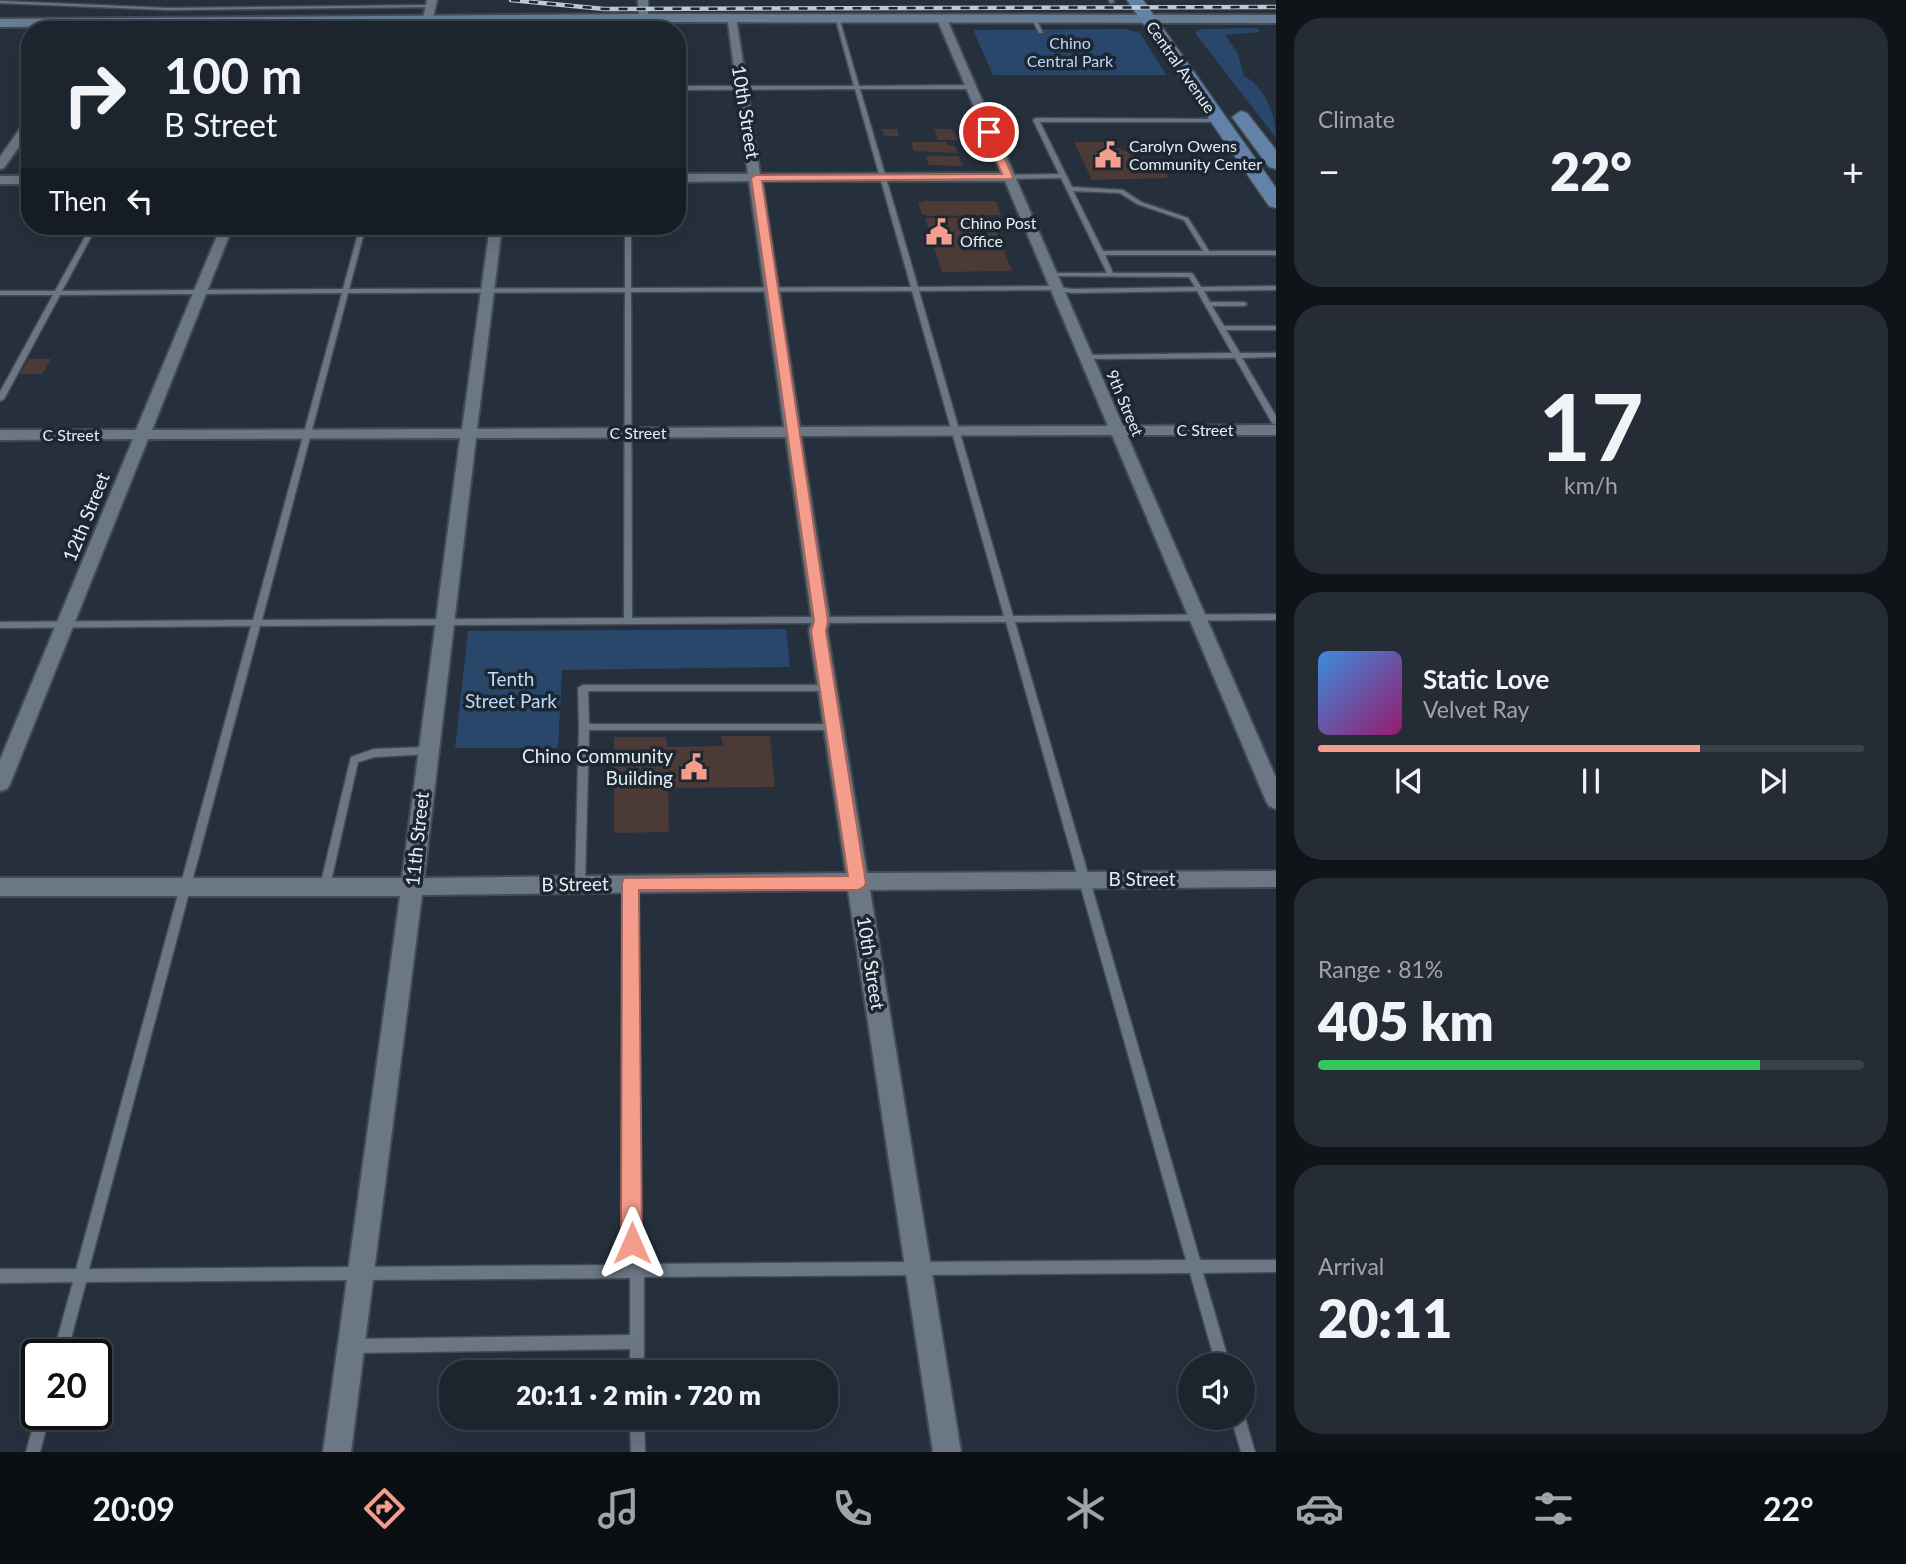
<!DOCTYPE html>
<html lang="en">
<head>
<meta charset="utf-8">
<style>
  body { margin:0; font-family:Lato,sans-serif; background:#252c36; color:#f1f3f6; height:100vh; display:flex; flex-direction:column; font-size:26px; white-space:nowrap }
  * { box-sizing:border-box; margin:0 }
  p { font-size:23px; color:#a0a4aa }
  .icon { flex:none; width:38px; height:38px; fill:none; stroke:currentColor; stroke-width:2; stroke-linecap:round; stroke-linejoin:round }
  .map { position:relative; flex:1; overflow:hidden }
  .side { display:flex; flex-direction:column; gap:18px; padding:18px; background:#0f1419; width:630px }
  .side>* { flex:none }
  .hud { position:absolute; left:21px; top:21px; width:665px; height:214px; border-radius:28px; box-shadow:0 7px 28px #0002,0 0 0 2px #3a414a; background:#1c242e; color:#f1f3f6; overflow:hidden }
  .tools { position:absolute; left:1178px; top:1353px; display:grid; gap:14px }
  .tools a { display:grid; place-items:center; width:77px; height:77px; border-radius:50%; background:#1c242e; box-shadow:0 7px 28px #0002,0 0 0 2px #3a414a; font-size:35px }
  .speed { position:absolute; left:21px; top:1339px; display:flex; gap:14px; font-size:35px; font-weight:700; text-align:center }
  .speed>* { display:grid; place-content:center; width:91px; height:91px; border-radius:50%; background:#1c242e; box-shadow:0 7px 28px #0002,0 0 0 2px #3a414a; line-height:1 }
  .speed .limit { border:4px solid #111; border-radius:10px; background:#fff; color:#111 }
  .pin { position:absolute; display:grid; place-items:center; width:60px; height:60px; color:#fff; margin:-30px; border:4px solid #fff; border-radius:50%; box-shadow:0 2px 7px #0007 }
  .me { position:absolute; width:77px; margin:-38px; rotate:0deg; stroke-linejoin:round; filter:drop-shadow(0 0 5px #0008) }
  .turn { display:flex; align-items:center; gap:24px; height:147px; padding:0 28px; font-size:32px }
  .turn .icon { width:91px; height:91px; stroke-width:2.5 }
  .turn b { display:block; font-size:49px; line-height:60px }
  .then { display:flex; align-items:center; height:66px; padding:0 28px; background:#0003; gap:14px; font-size:26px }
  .big { font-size:52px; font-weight:800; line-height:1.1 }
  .side .card { flex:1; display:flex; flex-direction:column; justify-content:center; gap:10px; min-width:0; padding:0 24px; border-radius:28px; background:#252c36 }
  .side .dial { align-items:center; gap:0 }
  .dial b { font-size:91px; line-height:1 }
  .song { display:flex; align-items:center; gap:21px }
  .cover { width:84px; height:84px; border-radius:10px; background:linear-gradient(135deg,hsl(210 70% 55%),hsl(320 70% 35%)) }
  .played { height:7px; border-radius:4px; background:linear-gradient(90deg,#f49d8c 70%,#3a414a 70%) }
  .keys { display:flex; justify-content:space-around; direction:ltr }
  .heat { display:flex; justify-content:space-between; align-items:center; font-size:38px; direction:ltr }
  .charge { height:10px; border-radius:5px; background:linear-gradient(90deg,#34c759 81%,#3a414a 0) }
  .trip { position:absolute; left:439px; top:1360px; width:399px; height:70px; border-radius:28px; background:#1c242e; box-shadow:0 7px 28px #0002,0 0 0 2px #3a414a; font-weight:800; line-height:70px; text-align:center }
  .dock { display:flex; height:112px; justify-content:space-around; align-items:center; background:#0b0e12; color:#a0a4aa }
  .dock .icon { width:49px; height:49px }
  .dock .active { color:#f49d8c }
  .dock b { font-size:32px; color:#f1f3f6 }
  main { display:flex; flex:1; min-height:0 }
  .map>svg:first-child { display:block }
  .green { fill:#28476a }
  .building { fill:#4c3a37 }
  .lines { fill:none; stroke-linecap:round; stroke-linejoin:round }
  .lane-casing { stroke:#434b55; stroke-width:3 }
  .street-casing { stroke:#434b55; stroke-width:4 }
  .secondary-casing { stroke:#434b55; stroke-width:4 }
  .primary-casing { stroke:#434b55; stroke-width:3 }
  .lane { fill:#6b7785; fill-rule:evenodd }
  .street { fill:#6b7785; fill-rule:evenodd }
  .secondary { fill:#677d96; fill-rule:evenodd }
  .primary { fill:#6382a8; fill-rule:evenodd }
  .rail-casing { stroke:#c1c8d1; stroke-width:4.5 }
  .rail { stroke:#1d2732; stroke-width:2.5; stroke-dasharray:9; stroke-linecap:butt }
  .route { fill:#f49d8c; stroke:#9f665b; stroke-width:2 }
  .labels { text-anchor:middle; stroke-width:7; stroke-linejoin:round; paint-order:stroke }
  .far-park-label { font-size:16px; fill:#bcd8fa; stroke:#1d2732 }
  .far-street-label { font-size:16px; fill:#e7edf5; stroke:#1d2732 }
  .far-poi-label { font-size:16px; fill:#e7edf5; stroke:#1d2732; text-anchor:start }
  .street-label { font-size:19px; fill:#e7edf5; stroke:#1d2732 }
  .park-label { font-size:19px; fill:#bcd8fa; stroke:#1d2732 }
  .poi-label { font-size:19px; fill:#e7edf5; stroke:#1d2732; text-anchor:end }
</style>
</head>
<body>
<main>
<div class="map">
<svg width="1276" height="1452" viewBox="0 0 1276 1452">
  <rect width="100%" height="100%" fill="#26303d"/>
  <path class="green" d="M1257,28L1260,32L1225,35L1238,54L1244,76C1265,87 1276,115 1276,138L1195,33L1202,29Z
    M1126,29L1140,33L1166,75H993L973,30Z
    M786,629L790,667L562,670L558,748H455L468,631Z"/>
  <path class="building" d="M882,129H897L899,136H884Z
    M934,129H949L954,131L958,140H938Z
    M911,142H946L947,145L955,146L958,153L914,151Z
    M1074,142H1103L1168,168L1167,178L1092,180Z
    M926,156H959L963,166L929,165Z
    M925,201H996L1001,215L929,216L922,214L918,203Z
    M925,218H991L1012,271L942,272Z
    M29,359H51L42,374H20Z
    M721,736H770L775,787L668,788L669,832L614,833V737H666L667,747L723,746Z"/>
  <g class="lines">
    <g class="lane-casing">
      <path id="lane" d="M1109,0H1113L1114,2L1110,3Z
        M0,1L168,8L431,5L433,6L431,7L168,10L0,3Z
        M837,16L839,17L859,86L970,85L973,87L970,89H860L918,287L1054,286L1072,289L1195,287L1189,277L1047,276L1046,275L1049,273H1107L1061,178L1008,179L1005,177L1008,175L1059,174L1033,120L1036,118L1219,119L1220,120L1217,122H1040L1072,187L1123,190L1141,202L1188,218L1209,251H1276V255H1105L1113,273H1191L1193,274L1201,287L1276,286V290L1204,291L1210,302H1244L1247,304L1244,306H1212L1224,326H1276V330H1226L1240,353H1276V357L1242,358L1276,416V425L1272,423L1235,358L1087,359L1083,357L1087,355L1232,353L1197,291L1072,293L1054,290L919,291L1013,616L1276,614V620L1015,622L1200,1260H1276V1272L1203,1273L1230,1365H1216L1190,1273L644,1277V1372H630V1349L354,1353L349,1351L347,1346L349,1341L354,1339L630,1335V1278L86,1282L67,1354H53L73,1282L0,1283V1269H76L251,626L0,628V622L253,620L342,293L60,295L4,399L0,401V392L53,295H0V291H55L91,226H97L62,291L343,289L360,226H366L349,289L625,288V226H631V288L911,287L855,89L677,90V86H854L835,17ZM1073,191L1120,193L1137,204L1184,220L1203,251H1103ZM912,291L1004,616L632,618L631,292ZM625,292L624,618L262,620L348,293ZM1006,622L1186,1260L639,1264L635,883L634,880L630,879L626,880L625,883V1265L89,1269L260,626Z
        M417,17L419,18L417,30H412L415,18Z
        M627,17L629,18L630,30H624L625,18Z
        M1032,19H1036L1043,33H1039Z
        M583,685H828L833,688L828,691H588L589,724H833L838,727L833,730H589L585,884L584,887L580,888L576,887L575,884L579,727L578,688Z
        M427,747L430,748L432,751L430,754L375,757L358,762L330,886L329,889L325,890L321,889L320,886L351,757L374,749Z
        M37,1412V1414H50L40,1452H26Z
        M1242,1413L1245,1418L1255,1452H1241L1231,1418H1242Z
        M630,1418H644L645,1452H631Z"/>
    </g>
    <g class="street-casing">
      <path id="street" d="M427,0H437L433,18L428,21L423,18Z
        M638,0H648V20L639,18Z
        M727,15L736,17L760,174L1002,173L937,19L946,17L1123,426L1276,425V435H1127L1276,778V809L1269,806L1266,801L1112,435L801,436L830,621L827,630L867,873L1276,871V887L870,890L961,1452H933L848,890L422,895L351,1452H323L400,896H0V878H402L460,438L148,439L10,784L7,789L0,791V760L133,439L0,440V430H136L221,226H233L152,430L462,429L490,226H502L477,429L784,427L749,181L677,182V174H748ZM762,181H1005L1108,426L800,427ZM786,437L812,621L809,630L846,873L424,878L476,438Z
        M30,119V131L4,168L0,169V157L26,120Z
        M0,176H30V184H0Z"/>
    </g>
    <g class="secondary-casing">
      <path id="secondary" d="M644,14L1276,15V23L644,22L0,27V19Z"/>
    </g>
    <g class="primary-casing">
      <path id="primary" d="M1127,0H1143L1276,188V208L1269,206Z
        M1241,111L1247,113L1276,150V169L1269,167L1232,117Z"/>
    </g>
    <use href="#lane" class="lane"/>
    <use href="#street" class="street"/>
    <use href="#secondary" class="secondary"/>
    <use href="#primary" class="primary"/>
    <g class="rail-casing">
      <path id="rail" d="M511,0L604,9L1276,7"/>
    </g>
    <use href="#rail" class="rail"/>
  </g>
  <path class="route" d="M989,129L993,132L1013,177L1011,179L762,181L828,621L826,631L866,883L864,887L858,890H639L642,1243L639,1251L632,1254L624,1251L621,1243L622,883L624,878L848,876L811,631L814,621L751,178L756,175L1002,174L984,132Z"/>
  <defs>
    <g id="civic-bare" transform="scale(2.1)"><path d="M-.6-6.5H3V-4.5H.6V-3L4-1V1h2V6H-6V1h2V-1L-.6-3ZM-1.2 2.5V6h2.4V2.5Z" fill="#f49d8c" stroke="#1d2732" stroke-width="2.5" paint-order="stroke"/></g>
  </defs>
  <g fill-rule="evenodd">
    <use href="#civic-bare" x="1108" y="155"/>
    <use href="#civic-bare" x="939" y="232"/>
    <use href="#civic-bare" x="694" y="767"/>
  </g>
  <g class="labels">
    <g class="far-park-label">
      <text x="1070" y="49">Chino<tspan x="1070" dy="18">Central Park</tspan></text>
    </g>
    <g class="far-street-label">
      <text transform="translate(1181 67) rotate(55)" y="6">Central Avenue</text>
      <text transform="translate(1125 403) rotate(67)" y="6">9th Street</text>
      <text x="1205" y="436">C Street</text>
      <text x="638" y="439">C Street</text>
      <text x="71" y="441">C Street</text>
    </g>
    <g class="far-poi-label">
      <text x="1129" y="152">Carolyn Owens<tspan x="1129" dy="18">Community Center</tspan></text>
      <text x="960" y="229">Chino Post<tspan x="960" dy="18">Office</tspan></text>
    </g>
    <g class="street-label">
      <text transform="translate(746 112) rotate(81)" y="7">10th Street</text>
      <text transform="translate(86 517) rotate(-68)" y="7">12th Street</text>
      <text transform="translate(417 839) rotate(-84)" y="7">11th Street</text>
      <text x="1142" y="886">B Street</text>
      <text transform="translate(575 884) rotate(-1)" y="7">B Street</text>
      <text transform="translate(871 963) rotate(81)" y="7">10th Street</text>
    </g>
    <g class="park-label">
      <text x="511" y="686">Tenth<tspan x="511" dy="22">Street Park</tspan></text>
    </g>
    <g class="poi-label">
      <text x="673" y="763">Chino Community<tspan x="673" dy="22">Building</tspan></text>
    </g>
  </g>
</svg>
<div class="tools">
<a><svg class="icon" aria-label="sound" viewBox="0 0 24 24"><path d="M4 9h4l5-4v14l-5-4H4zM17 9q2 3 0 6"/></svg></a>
</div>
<div class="speed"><div class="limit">20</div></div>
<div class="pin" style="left:989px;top:132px;background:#d93025"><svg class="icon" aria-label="arrive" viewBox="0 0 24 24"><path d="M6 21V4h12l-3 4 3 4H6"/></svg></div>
<svg class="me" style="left:632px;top:1243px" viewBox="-20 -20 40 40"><path d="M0-17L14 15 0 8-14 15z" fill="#f49d8c" stroke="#fff" stroke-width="4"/></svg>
<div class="trip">20:11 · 2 min · 720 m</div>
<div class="hud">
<div class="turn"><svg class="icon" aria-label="right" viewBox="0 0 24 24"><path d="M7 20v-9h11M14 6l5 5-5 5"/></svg><div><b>100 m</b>B Street</div></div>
<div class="then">Then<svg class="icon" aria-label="left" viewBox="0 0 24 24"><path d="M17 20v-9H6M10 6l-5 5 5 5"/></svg></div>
</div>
</div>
<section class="side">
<div class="card"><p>Climate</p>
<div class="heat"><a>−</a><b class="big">22°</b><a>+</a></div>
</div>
<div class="card dial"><b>17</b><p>km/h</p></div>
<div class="card">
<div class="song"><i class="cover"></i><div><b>Static Love</b><p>Velvet Ray</p></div></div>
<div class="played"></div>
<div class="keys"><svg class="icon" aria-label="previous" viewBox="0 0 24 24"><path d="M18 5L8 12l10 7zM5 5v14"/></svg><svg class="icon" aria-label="pause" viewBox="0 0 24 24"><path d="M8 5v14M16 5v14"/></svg><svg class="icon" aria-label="next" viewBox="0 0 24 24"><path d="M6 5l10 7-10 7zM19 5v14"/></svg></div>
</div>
<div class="card"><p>Range · 81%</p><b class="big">405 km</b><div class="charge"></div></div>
<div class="card"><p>Arrival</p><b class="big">20:11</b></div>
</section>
</main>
<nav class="dock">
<b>20:09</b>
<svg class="icon active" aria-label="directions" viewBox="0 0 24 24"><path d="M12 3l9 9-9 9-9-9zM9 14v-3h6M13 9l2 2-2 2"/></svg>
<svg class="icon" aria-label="music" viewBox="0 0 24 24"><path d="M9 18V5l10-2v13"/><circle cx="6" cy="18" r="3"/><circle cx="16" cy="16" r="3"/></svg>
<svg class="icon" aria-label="phone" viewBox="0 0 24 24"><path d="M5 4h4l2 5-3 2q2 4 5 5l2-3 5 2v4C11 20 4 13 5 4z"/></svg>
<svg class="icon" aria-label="climate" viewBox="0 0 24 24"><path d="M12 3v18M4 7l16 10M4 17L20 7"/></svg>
<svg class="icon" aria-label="car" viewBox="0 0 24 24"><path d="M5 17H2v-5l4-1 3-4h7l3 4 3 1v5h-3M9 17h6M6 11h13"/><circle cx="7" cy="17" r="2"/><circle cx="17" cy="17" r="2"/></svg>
<svg class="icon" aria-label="filters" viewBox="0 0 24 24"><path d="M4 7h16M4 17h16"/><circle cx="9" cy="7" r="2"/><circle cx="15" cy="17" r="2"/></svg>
<b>22°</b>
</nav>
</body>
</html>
